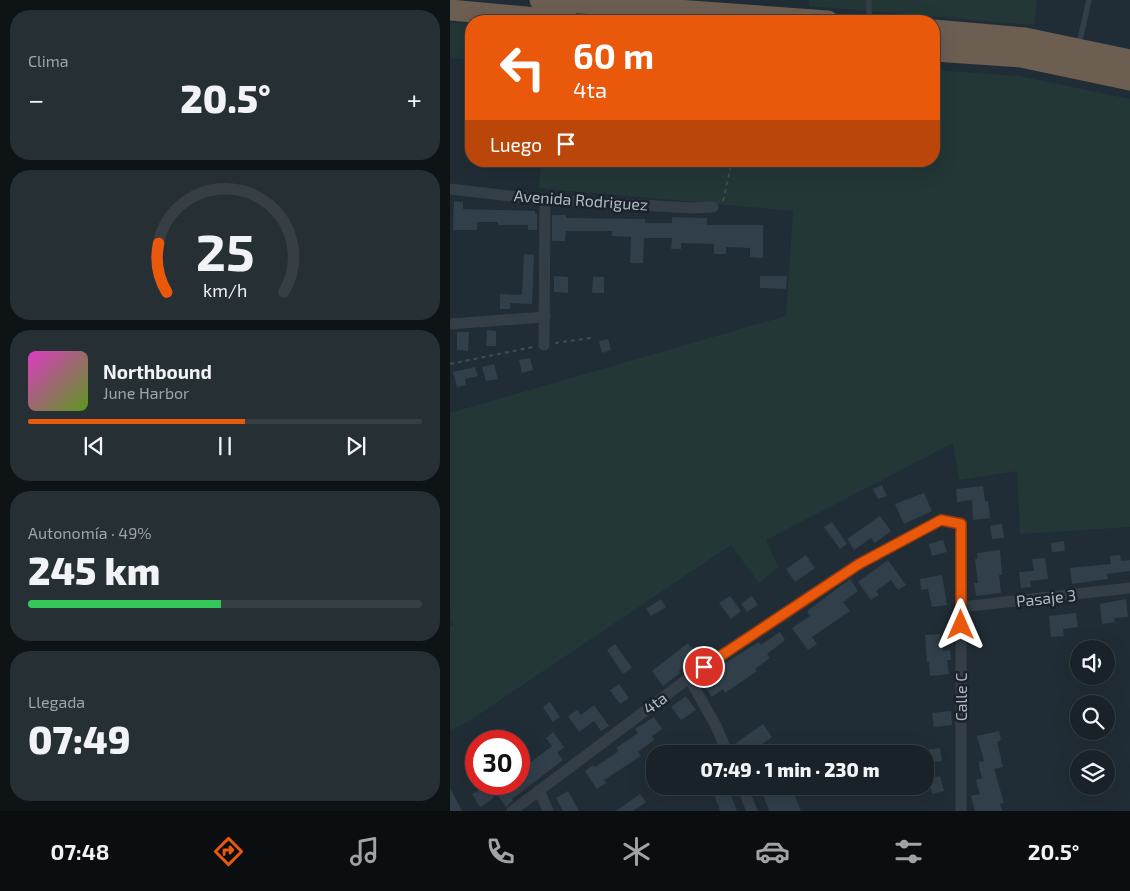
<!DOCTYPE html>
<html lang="es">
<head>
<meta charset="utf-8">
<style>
  body { margin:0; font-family:"Exo 2",sans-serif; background:#262f34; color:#f1f3f6; height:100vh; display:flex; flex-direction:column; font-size:19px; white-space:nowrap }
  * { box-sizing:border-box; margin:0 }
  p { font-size:16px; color:#9fa4a8 }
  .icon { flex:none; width:28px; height:28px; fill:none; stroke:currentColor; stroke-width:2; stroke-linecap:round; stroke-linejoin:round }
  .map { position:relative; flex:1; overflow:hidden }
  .side { display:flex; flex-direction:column; gap:10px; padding:10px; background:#0e1316; width:450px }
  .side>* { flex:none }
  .hud { position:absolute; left:15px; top:15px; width:475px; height:152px; border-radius:20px; box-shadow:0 5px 20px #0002,0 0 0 1px #373f45; background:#ea580c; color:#fff; overflow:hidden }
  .tools { position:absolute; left:620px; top:640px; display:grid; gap:10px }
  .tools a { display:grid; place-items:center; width:45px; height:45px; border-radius:50%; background:#192228; box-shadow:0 5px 20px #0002,0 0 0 1px #373f45; font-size:25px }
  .speed { position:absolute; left:15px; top:730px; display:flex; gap:10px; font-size:25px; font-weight:700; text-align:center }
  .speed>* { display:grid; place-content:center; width:65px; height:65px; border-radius:50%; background:#192228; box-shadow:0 5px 20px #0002,0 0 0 1px #373f45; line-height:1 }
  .speed .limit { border:8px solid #d22; background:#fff; color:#111 }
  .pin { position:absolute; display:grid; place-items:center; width:42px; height:42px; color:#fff; margin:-21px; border:2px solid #fff; border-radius:50%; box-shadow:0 1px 5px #0007 }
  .me { position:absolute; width:55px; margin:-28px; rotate:0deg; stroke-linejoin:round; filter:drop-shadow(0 0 4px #0008) }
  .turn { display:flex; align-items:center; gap:18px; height:105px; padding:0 25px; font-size:22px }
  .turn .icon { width:65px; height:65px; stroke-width:2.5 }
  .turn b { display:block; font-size:35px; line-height:42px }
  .then { display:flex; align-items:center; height:48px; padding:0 25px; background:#0003; gap:10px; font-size:19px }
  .big { font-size:38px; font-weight:800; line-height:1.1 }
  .side .tile { flex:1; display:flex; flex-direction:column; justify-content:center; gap:8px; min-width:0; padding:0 18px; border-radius:20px; background:#262f34 }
  .side .dial { align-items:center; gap:0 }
  .dial svg { height:130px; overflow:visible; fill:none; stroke:#373f45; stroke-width:7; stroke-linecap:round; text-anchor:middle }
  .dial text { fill:#f1f3f6; stroke:none }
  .song { display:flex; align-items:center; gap:15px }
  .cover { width:60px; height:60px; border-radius:8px; background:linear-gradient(135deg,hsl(310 70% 55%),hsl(90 70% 35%)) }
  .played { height:5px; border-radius:2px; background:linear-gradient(90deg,#ea580c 55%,#373f45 55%) }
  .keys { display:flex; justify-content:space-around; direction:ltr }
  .heat { display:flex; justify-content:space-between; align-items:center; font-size:28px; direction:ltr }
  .charge { height:8px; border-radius:4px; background:linear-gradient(90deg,#34c759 49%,#373f45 0) }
  .trip { position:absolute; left:196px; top:745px; width:288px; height:50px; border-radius:20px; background:#192228; box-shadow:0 5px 20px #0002,0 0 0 1px #373f45; font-weight:800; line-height:50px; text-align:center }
  .tab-bar { display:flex; height:80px; justify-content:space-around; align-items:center; background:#0a0e10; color:#9fa4a8 }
  .tab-bar .icon { width:35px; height:35px }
  .tab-bar .active { color:#ea580c }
  .tab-bar b { font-size:22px; color:#f1f3f6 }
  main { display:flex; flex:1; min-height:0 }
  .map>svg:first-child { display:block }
  .green { fill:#233737 }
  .building { fill:#303f4a }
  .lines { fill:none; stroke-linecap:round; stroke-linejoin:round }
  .path { stroke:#3b504f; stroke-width:2; stroke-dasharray:4 4; stroke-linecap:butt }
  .lane { stroke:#343e47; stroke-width:5.5 }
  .street { stroke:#343e47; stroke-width:11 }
  .highway { stroke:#6d5e52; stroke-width:21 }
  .route-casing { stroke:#983908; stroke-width:12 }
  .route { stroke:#ea580c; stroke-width:9 }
  .labels { text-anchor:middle; stroke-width:5; stroke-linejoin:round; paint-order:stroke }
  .street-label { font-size:16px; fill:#afb9c4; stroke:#1a232b }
</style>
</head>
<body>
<main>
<section class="side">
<div class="tile"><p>Clima</p>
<div class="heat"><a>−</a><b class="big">20.5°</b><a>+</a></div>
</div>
<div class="tile dial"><svg viewBox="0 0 100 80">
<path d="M14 69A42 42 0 1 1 86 69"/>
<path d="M14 69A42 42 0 0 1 9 39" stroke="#ea580c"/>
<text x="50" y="56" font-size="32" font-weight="700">25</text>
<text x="50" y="72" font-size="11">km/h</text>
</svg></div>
<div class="tile">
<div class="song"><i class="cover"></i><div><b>Northbound</b><p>June Harbor</p></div></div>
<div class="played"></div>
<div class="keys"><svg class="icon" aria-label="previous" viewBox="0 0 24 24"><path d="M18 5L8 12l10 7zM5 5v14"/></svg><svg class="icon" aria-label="pause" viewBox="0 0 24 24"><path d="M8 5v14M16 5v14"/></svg><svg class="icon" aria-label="next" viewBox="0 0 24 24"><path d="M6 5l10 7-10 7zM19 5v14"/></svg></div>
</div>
<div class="tile"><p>Autonomía · 49%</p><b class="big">245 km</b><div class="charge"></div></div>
<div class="tile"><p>Llegada</p><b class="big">07:49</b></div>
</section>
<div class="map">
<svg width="680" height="811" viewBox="0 0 680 811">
  <rect width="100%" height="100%" fill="#212d36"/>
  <path class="green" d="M359,0H587L584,25L359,6Z
    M0,22L21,24V60L0,58Z
    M484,70L569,76L680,99V527L570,534L567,471L509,480L503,443L316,540L328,567L309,583L281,545L16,723L0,730V626L3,625L0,613V413L336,316L343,211L89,188L91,161H484Z"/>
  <path class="building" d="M4,201L13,202V209L85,211V214H87V230H78V225H48V222H27V230H3Z
    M102,215H116V218L195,219V223H222V217L257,218V225H313V258L300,257V248L276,247V254H264V244L231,243V249H221L222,238H194L193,263H180L181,237L162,236V231H116L115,241H102Z
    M74,254L84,255L82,304L60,303V309H50V294L71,295L72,293Z
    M104,276L118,277V293L104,292Z
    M310,276H337L336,289L310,288Z
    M143,277H154V293H142Z
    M37,330L46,331V346H36Z
    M7,332H19L18,351L7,350Z
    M158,339L161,350L152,353L149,341Z
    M80,358L83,370L72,373L69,360Z
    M44,364L48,379L36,381L32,367Z
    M25,367L28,376L15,379L16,385L7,387L3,372Z
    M432,485L437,496L428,499L423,489Z
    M533,486L535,501H538L540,518L523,520L522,500L507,502L506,489Z
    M474,493L482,511L454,524L445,504Z
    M430,516L441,531L425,543L421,538L404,550L397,539Z
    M382,522L397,544L390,549L374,527Z
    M552,524L554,538L542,539L540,526Z
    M493,540L497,552L482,556L479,544Z
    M614,541L615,551L602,552L601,543Z
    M550,550L552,575H549L551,593L526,596L524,583H528L525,559H528L527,553Z
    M356,555L365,568L345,582L336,569Z
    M670,555L671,561L680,560V571L657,574L658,579L622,584L620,568L661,564L660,556Z
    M595,558L598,579L580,581L581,587L571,588L569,572L584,571L582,559Z
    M438,560L456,585L448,590L441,580L426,591L429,595L421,600L408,582Z
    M492,575L497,605L482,607L478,589L471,590L470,579Z
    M400,579L408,591L393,602L400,611L362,637L367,644L358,650L342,628L360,616L357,611Z
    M280,596L291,611L281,619L269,603Z
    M302,596L308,605L297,612L291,604Z
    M211,599L216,607L201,616L196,609Z
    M676,599L678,617L664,618L665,622L652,624L650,604Z
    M626,613L628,627L613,629L614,636L601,637L599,616Z
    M330,632L335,640L317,654L320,658L305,669L307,671L275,693L273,689L262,697L250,680L258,674L259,676L278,661L309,642L311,645Z
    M490,634L493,651L500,650L501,660H497L499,674L480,676L479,662H477L475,635Z
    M238,643L248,657L229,671L230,673L213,686L202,671Z
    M165,644L182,668L173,674L157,650Z
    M169,684L179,698L170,704L160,690Z
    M236,696L246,710L231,720L221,707Z
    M100,702L110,717L103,722L93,707Z
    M144,705L159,726L151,731L144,721L129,732L118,716L127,710L131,715Z
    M501,711L502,725L484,727L482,713Z
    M204,717L212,729L202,736L204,740L188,752L191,756L154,780L156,783L147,789L135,771L143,765L145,767L169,751L166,748L188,733L185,729Z
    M313,724L322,737L299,754H293L286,743Z
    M549,731L551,740L547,742L553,767L544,769L554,803L550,804L552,811H525L521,796L530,794L526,780L532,778L529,766V762L534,761L527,736Z
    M103,732L114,747L107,753L96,738Z
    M102,746L113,760L62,799L63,801L56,807L43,789L51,784H69V771Z
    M490,748L492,761L475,763V750Z
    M490,776L494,791L482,794L479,779Z
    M36,786L44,798L30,807L22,794Z
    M261,786H280L283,794L281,795L287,811H270Z
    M310,786H341L351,811H319Z
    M0,788L12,811H0Z
    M118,791L129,811H113L106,798Z
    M190,794L196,802L183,811H166Z"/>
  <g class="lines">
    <path class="path" d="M273,201L282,161
      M105,343L141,338
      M0,364L83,347"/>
    <path class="lane" d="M419,21V0
      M629,44L639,0"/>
    <path class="street" d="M0,189L95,200L243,208L263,207
      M0,324L95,317
      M94,345L95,200
      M511,607L680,588
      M239,678L266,726L278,754
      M292,786L302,811
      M89,790L98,811
      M62,811L239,678L409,564L491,520L511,523V811"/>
    <path class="highway" d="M90,0L378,21
      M0,10L119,21
      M484,30L575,38L680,60
      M484,51L571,57L680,80"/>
  </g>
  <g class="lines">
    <g class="route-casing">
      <path id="route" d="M254,667L409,564L491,520L511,524V625"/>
    </g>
    <use href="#route" class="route"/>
  </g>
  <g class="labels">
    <g class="street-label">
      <text transform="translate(131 200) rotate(4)" y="6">Avenida Rodriguez</text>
      <text transform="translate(596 598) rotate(-6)" y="6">Pasaje 3</text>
      <text transform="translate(511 697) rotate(-90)" y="6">Calle C</text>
      <text transform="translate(205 703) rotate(-37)" y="6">4ta</text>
    </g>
  </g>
</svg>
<div class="tools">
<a><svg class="icon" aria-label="sound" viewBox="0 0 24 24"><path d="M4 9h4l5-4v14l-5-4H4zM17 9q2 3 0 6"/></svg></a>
<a><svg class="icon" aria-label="search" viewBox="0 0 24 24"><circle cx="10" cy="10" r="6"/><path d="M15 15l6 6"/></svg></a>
<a><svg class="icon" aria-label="layers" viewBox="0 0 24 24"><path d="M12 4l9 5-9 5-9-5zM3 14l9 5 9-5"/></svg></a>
</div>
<div class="speed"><div class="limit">30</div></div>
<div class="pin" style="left:254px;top:667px;background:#d93025"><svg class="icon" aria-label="arrive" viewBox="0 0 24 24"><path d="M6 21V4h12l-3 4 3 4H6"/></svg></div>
<svg class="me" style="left:511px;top:625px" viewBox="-20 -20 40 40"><path d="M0-17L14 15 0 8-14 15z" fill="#ea580c" stroke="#fff" stroke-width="4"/></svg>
<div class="trip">07:49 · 1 min · 230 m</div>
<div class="hud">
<div class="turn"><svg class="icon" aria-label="left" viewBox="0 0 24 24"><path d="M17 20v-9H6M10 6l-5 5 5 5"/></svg><div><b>60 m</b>4ta</div></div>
<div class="then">Luego<svg class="icon" aria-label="arrive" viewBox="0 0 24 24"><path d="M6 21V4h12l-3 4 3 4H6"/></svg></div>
</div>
</div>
</main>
<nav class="tab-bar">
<b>07:48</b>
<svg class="icon active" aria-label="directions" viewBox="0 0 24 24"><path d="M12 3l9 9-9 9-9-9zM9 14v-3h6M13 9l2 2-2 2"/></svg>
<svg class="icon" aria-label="music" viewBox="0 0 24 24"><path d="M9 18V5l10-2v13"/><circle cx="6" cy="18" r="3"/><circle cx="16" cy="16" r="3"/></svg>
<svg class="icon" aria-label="phone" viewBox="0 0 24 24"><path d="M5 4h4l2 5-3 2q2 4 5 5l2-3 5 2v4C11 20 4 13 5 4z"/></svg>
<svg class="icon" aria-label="climate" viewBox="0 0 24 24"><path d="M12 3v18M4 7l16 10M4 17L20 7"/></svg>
<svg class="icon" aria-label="car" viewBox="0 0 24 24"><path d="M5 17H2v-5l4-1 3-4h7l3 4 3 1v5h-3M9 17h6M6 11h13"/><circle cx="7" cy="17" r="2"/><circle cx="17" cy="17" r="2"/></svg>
<svg class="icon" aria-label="filters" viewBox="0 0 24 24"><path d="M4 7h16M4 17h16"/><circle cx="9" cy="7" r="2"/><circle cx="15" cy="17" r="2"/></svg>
<b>20.5°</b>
</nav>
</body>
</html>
